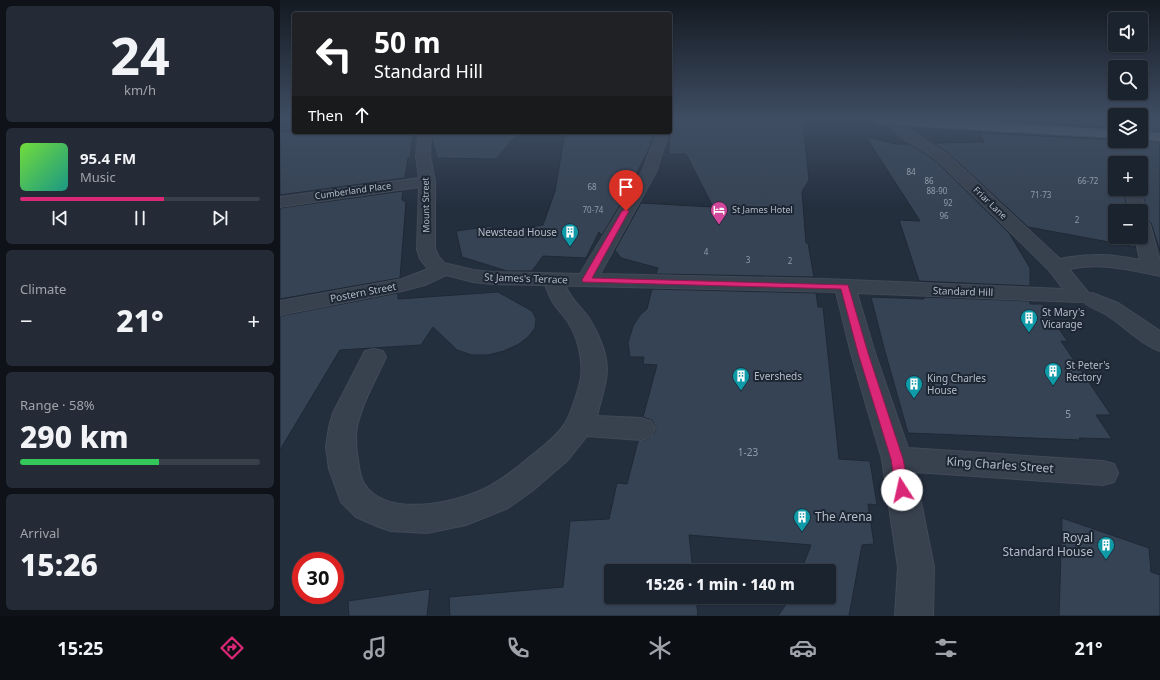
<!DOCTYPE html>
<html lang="en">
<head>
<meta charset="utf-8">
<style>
  body { margin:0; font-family:"Noto Sans",sans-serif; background:#242b36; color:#f1f3f6; height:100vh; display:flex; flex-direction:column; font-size:15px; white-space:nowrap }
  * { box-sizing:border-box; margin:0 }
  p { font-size:13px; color:#a0a4aa }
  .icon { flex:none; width:22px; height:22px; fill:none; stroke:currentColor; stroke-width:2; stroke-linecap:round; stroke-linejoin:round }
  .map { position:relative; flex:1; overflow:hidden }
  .details { display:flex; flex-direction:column; gap:6px; padding:6px; background:#0f1319; width:280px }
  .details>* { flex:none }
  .banner { position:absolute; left:12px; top:12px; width:380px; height:122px; border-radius:4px; box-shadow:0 1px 3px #0004,0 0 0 1px #39404a; background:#202124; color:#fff; overflow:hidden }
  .buttons { position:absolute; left:828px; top:12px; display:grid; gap:8px }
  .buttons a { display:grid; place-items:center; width:40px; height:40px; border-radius:4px; background:#1b232e; box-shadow:0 1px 3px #0004,0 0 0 1px #39404a; font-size:20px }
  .speed { position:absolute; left:12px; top:552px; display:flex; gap:8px; font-size:20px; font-weight:700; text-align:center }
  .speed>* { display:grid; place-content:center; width:52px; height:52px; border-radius:50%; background:#1b232e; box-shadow:0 1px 3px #0004,0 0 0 1px #39404a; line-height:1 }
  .speed .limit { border:6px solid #d22; background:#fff; color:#111 }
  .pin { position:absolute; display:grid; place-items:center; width:34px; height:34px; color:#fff; margin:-41px -17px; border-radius:50% 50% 50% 0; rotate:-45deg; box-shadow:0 0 4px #0007 }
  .pin .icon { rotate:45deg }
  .me { position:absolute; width:44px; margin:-22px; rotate:350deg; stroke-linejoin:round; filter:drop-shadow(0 0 3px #0008) }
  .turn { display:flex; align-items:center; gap:14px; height:84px; padding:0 16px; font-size:18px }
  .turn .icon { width:52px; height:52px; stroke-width:2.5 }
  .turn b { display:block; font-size:28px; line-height:34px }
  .then { display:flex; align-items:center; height:38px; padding:0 16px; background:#0003; gap:8px; font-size:15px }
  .big { font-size:30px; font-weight:800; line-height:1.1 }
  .details .card { flex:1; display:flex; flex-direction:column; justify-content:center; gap:6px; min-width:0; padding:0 14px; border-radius:6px; background:#242b36 }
  .details .dial { align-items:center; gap:0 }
  .dial b { font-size:52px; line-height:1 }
  .song { display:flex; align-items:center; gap:12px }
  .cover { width:48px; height:48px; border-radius:6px; background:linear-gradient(135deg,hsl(100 70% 55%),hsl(170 70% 35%)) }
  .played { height:4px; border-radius:2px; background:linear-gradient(90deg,#db2777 60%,#39404a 60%) }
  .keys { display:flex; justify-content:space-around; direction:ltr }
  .heat { display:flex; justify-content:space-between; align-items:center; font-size:22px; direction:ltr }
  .charge { height:6px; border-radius:3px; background:linear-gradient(90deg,#34c759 58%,#39404a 0) }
  .trip { position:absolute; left:324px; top:564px; width:232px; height:40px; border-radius:4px; background:#1b232e; box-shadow:0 1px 3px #0004,0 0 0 1px #39404a; font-weight:800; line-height:40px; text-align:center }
  .tabs { display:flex; height:64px; justify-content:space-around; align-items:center; background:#0b0e12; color:#a0a4aa }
  .tabs .icon { width:28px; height:28px }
  .tabs .active { color:#db2777 }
  .tabs b { font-size:18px; color:#f1f3f6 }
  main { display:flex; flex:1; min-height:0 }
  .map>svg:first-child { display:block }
  .green { fill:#263c3f }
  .building { fill:#364354; stroke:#1f2835 }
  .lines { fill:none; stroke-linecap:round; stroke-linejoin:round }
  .pedestrian-casing { stroke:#414a57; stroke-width:2 }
  .minor-casing { stroke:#414a57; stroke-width:2 }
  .tertiary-casing { stroke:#414a57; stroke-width:2 }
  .primary-casing { stroke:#414a57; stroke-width:2 }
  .pedestrian { fill:#38414e; fill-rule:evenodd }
  .minor { fill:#38414e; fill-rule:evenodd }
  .tertiary { fill:#38414e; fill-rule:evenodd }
  .primary { fill:#56606e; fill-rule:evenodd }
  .route { fill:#db2777; stroke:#8e194d }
  .labels { text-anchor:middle; stroke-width:4; stroke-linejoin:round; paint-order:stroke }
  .number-label { font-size:8px; fill:#929caa }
  .far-street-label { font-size:9px; fill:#b4bcc9; stroke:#1d2633 }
  .far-poi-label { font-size:9px; fill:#b4bcc9; stroke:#1d2633; text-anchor:start }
  .poi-label { font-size:10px; fill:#b4bcc9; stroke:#1d2633; text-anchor:start }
  .street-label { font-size:10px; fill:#b4bcc9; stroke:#1d2633 }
  .near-number-label { font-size:10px; fill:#929caa }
  .near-street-label { font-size:12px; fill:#b4bcc9; stroke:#1d2633 }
  .near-poi-label { font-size:12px; fill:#b4bcc9; stroke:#1d2633; text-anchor:start }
</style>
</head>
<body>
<main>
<section class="details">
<div class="card dial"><b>24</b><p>km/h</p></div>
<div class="card">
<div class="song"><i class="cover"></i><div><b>95.4 FM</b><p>Music</p></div></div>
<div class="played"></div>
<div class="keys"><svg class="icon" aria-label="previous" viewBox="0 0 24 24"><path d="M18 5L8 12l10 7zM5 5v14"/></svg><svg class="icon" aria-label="pause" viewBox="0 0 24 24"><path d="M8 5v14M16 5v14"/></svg><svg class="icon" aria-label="next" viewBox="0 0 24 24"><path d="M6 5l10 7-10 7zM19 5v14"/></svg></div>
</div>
<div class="card"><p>Climate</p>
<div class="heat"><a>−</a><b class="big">21°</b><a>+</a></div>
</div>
<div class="card"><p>Range · 58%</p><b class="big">290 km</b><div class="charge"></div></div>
<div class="card"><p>Arrival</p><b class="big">15:26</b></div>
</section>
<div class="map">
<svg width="880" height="616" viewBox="0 0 880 616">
  <rect width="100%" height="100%" fill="#242f3e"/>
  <path class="green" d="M681,120H733L835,127V129Z"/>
  <path class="building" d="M390,120L523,121L529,180L522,192L526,243H528L534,277L376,274L378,268L341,258L335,250L361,203L433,207L406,154H389Z
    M779,120H835V128L779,125Z
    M861,120H880V132L861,131Z
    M0,132H133L130,158H128L125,178L0,195Z
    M152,132H239L216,159L157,158L152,138Z
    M285,132H375L368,151L342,202L322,235L319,232L306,258L263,256L252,271H227L182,257L176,231L212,226L213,232L263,225L275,191Z
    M700,133L880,142V251L871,223L867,219L861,218L865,216L867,211L861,188V163H852L846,150H836L833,154L835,163V189H843L848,211H835V237H854L856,247L748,227L667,152L653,143L704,142Z
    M586,137L617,144H629L655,160L729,233L750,268V286L639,281L619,220L640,221Z
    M123,191L122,200L126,202L120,278L0,299V208Z
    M372,289L536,293L538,307H543L559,459L590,461L597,505L588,504L594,544L582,545L569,616H498L511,597H549V571H521L531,545L409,535L413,571H331V597H416L418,616H170L169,597L283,587L290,521L329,519L337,483L347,484L358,441L371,438L376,430L372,420L363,417L377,365L363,364L364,357H350L348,343L353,326L360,315L367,309Z
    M218,292L252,311L256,319L255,328L248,337L239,344L224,351L208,355H192L177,350L153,327L141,345L60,350L0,450V316L118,293V299Z
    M591,297L644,299V297L750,301V304H762L788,342L781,341L831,415H816L832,439L799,438L801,440L628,433L604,348Z
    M782,518L869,548L871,572L880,575V616H779Z
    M150,589L147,616H69L68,601Z"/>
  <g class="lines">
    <g class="pedestrian-casing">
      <path id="pedestrian" d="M279,274L286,276L289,280L286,287C293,303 302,307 310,320C320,336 330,360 326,379C324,391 320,404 317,416L361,418L371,421L375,429L371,437L361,440L307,436L288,460L252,491L228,508L186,525L147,533L111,531L99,527L76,517L61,502L49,469L46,447L49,427L53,413L85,351L94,349L103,351L106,357C96,379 82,403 77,427C75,438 76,449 78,460C79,467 80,479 85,485C108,518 174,503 204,489C221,481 237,468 251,456C263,447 280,434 287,420C291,413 300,385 301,377C303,360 298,337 288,322C278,308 272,305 266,287L272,276Z"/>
    </g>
    <g class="minor-casing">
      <path id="minor" d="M606,120H618L635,134L666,153L780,259C810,253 831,254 860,260L855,237H861V219L867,220L870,224L880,261V276C850,270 820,262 789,269L811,296L808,301L800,302L577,293L595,353L628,448L823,461L834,464L838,473L834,482L823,485L635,472L654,567L653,616H615L618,567L602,459L571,353L556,292L212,284L193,282L166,275L145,285L122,291L0,315V301L122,279L148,269L140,259L137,249L139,187L0,207V197L139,178L136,156L139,132H151L150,156L155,181V249L159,257L164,263L193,270L212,272L300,274L362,172L377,132H389L376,172L320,274L544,279L783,289L769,270L656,159L625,140L608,124Z
        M841,150L846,151L851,163H837L834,154L836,151Z
        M844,189H860L866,211L864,215H861V211H850Z"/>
    </g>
    <g class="tertiary-casing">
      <path id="tertiary" d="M812,293L838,303L880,331V351C863,346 842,324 825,314C817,309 806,307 801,299L804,294Z"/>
    </g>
    <g class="primary-casing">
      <path id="primary" d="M596,120H666L835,130V138L602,124L598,123Z
        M861,132L880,133V141L861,140Z"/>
    </g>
    <use href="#pedestrian" class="pedestrian"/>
    <use href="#minor" class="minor"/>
    <use href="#tertiary" class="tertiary"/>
    <use href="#primary" class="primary"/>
  </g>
  <linearGradient id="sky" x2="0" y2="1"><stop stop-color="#141a22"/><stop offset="0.58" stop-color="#3f4d63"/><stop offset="1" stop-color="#3f4d63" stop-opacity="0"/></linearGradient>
  <rect width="880" height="206" fill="url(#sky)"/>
  <path class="route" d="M346,209L349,211L312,278L568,285L588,353L623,459L629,490L627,494L622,495L618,494L616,490L611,459L578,353L561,289L303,282L302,280L342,211Z"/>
  <defs>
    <g id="hotel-pin" transform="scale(0.9)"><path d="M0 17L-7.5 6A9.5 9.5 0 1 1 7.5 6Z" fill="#d1479c" stroke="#1d2633"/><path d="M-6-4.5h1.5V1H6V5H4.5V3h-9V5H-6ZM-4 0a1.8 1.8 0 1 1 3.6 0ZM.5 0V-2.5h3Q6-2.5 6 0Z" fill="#fff"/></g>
    <g id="building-pin" transform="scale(0.9)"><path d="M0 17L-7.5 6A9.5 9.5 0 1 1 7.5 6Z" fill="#0f9aa8" stroke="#1d2633"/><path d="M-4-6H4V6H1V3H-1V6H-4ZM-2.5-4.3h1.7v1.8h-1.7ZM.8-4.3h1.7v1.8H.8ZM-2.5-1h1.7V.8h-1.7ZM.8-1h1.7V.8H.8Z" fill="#fff"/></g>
  </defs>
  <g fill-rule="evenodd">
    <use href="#hotel-pin" x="439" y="210"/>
    <use href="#building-pin" x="290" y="232"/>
    <use href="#building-pin" x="749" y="318"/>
    <use href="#building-pin" x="773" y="371"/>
    <use href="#building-pin" x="461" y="376"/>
    <use href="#building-pin" x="634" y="384"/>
    <use href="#building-pin" x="522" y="517"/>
    <use href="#building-pin" x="826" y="545"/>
  </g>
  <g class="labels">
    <g class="number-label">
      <text x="631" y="175">84</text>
      <text x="649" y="184">86</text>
      <text x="808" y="184">66-72</text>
      <text x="312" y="190">68</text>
      <text x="657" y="194">88-90</text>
      <text x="761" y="198">71-73</text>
      <text x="668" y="206">92</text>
      <text x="313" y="213">70-74</text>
      <text x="664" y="219">96</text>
      <text x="797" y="223">2</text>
      <text x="426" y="255">4</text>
      <text x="468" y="263">3</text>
      <text x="510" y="264">2</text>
    </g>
    <g class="far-street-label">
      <text transform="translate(73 191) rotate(-8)" y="3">Cumberland Place</text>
      <text transform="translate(710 203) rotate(44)" y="3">Friar Lane</text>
      <text transform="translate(146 205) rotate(-91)" y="3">Mount Street</text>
    </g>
    <g class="far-poi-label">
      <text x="452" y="213">St James Hotel</text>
    </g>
    <g class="poi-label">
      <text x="277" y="236" text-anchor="end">Newstead House</text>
      <text x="762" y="316">St Mary's<tspan x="762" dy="12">Vicarage</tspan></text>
      <text x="786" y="369">St Peter's<tspan x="786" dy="12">Rectory</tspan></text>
      <text x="474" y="380">Eversheds</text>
      <text x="647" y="382">King Charles<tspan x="647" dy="12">House</tspan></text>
    </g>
    <g class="street-label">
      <text transform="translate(246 278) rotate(2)" y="4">St James's Terrace</text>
      <text transform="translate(683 291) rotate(2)" y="4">Standard Hill</text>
      <text transform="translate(83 292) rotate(-11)" y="4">Postern Street</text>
    </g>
    <g class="near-number-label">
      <text x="788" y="418">5</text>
      <text x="468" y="456">1-23</text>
    </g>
    <g class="near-street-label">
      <text transform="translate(720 465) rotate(4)" y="4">King Charles Street</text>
    </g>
    <g class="near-poi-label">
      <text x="535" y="521">The Arena</text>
      <text x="813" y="542" text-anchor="end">Royal<tspan x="813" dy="14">Standard House</tspan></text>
    </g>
  </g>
</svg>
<div class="buttons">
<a><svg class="icon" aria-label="sound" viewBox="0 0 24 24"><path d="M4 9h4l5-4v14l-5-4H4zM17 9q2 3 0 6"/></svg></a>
<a><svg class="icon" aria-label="search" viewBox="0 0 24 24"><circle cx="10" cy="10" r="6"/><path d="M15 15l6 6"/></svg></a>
<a><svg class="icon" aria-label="layers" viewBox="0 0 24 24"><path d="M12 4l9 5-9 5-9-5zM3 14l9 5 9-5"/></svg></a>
<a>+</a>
<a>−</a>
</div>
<div class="speed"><div class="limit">30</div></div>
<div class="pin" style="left:346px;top:211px;background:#d93025"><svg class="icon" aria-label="arrive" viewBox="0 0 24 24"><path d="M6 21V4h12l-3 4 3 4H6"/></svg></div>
<svg class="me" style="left:622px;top:490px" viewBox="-20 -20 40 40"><circle r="19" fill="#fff"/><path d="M0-13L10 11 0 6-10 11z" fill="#db2777"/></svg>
<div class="trip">15:26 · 1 min · 140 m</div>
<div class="banner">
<div class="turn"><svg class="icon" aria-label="left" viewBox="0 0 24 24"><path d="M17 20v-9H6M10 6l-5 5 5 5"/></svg><div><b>50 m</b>Standard Hill</div></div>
<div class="then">Then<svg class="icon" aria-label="ahead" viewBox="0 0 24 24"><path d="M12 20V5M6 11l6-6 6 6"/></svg></div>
</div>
</div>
</main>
<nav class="tabs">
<b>15:25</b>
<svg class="icon active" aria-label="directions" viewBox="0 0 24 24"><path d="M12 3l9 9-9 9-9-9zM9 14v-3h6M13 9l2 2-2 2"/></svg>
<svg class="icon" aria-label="music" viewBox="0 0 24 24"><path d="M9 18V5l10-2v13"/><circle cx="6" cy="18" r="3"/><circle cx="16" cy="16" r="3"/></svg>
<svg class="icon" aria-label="phone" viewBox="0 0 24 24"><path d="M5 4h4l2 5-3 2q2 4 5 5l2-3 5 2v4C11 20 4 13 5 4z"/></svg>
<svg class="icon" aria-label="climate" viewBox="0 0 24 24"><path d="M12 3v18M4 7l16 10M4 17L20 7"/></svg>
<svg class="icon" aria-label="car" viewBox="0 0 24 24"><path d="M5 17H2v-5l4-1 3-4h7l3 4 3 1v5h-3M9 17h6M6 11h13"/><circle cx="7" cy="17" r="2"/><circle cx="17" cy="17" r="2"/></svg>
<svg class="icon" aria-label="filters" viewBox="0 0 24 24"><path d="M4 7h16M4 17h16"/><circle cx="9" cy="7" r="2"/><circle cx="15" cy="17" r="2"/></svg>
<b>21°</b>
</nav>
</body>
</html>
